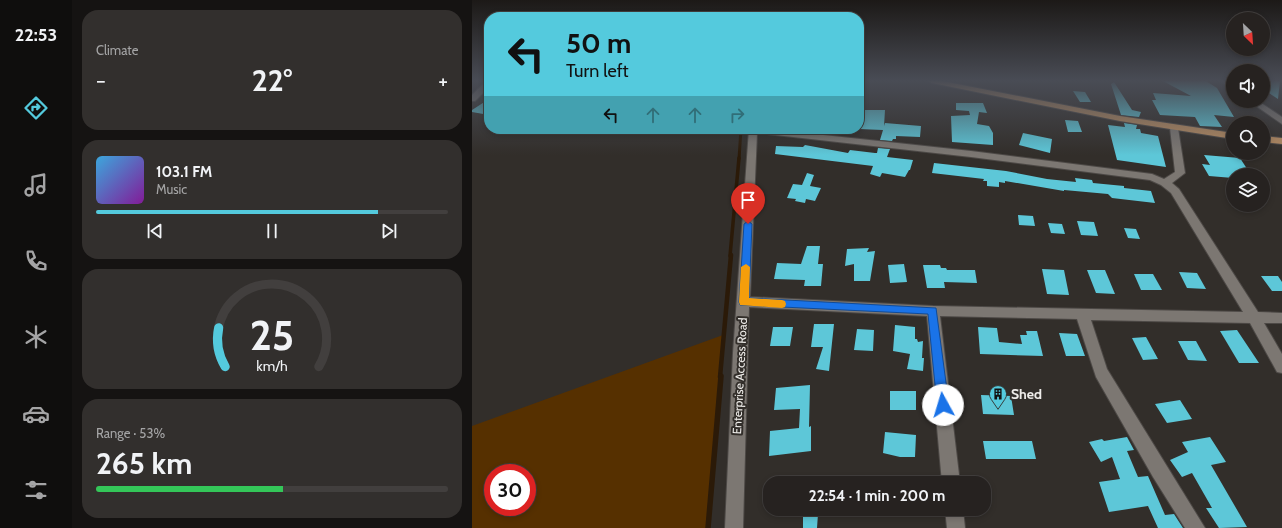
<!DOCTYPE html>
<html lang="en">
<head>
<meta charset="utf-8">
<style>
  body { margin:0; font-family:Cabin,sans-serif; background:#322f2d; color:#f1f3f6; height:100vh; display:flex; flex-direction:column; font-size:15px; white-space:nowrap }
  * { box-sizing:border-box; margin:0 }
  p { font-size:13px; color:#a4a4a5 }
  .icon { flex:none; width:22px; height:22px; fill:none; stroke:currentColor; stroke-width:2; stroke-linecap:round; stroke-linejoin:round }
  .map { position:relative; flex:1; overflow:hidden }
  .panel { display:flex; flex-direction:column; gap:10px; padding:10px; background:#151312; width:400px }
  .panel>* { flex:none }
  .guide { position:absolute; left:12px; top:12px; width:380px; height:122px; border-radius:16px; box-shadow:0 2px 6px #0003,0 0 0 1px #423f3e; background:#54cadd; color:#111; overflow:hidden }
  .needle { width:26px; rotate:155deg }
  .fabs { position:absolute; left:754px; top:12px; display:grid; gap:8px }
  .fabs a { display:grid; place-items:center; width:44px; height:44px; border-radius:50%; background:#262220; box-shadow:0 2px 6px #0003,0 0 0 1px #423f3e; font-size:20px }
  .speed { position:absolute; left:12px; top:464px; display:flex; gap:8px; font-size:20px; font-weight:700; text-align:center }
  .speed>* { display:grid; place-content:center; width:52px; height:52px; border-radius:50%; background:#262220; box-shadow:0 2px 6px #0003,0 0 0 1px #423f3e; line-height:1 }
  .speed .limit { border:6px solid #d22; background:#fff; color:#111 }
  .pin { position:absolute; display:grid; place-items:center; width:34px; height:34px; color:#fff; margin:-41px -17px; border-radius:50% 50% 50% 0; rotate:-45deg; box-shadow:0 0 4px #0007 }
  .pin .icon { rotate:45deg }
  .me { position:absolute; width:44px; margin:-22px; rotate:354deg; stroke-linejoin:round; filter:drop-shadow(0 0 3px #0008) }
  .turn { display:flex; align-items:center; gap:14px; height:84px; padding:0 16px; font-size:18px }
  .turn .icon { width:52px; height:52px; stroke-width:2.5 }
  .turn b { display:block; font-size:28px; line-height:34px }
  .lanes { display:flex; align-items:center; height:38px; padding:0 16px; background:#0003; justify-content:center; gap:20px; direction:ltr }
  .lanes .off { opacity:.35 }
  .big { font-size:30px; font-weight:700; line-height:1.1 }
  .panel .tile { flex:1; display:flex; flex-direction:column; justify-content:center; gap:6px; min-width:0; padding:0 14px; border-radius:16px; background:#322f2d }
  .panel .dial { align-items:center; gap:0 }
  .dial svg { height:104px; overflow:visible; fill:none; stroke:#423f3e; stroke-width:7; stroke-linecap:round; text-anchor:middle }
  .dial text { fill:#f1f3f6; stroke:none }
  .song { display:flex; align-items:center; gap:12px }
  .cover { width:48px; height:48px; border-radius:6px; background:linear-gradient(135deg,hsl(200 70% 55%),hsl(290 70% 35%)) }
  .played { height:4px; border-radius:2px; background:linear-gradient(90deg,#54cadd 80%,#423f3e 80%) }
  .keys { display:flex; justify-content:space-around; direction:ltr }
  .heat { display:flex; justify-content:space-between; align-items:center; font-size:22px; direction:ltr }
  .charge { height:6px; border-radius:3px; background:linear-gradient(90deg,#34c759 53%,#423f3e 0) }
  .trip { position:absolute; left:291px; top:476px; width:228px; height:40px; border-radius:16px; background:#262220; box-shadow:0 2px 6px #0003,0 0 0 1px #423f3e; font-weight:700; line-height:40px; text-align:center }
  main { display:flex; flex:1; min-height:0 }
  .menu { display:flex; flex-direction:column; width:72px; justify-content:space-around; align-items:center; background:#0f0e0d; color:#a4a4a5 }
  .menu .icon { width:28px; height:28px }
  .menu .on { color:#54cadd }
  .menu b { font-size:18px; color:#f1f3f6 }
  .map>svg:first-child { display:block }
  .green { fill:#563000; fill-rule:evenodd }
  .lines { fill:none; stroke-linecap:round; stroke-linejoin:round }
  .stream-far3 { stroke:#2b1a08; stroke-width:3 }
  .stream-far2 { stroke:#2b1a08; stroke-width:3.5 }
  .stream-far1 { stroke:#2b1a08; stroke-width:4.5 }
  .stream { stroke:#2b1a08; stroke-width:5.5 }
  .building { fill:#5dc7d8 }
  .minor-casing { stroke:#4d4946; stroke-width:2 }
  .major-casing { stroke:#4d4946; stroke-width:2 }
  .minor { fill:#7c7772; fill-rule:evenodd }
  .major { fill:#b88d62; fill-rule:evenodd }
  .route { fill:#1a73e8; stroke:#114b97 }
  .slow { fill:#f59e0b }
  .labels { text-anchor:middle; stroke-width:4; stroke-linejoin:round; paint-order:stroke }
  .street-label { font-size:12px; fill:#eeece9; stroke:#322e2a }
  .near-poi-label { font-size:14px; font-weight:bold; fill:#eeece9; stroke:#322e2a; text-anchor:start }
</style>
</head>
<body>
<main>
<nav class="menu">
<b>22:53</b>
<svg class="icon on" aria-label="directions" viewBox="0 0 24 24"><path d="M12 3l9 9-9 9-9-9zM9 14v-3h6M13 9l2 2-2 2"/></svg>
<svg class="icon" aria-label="music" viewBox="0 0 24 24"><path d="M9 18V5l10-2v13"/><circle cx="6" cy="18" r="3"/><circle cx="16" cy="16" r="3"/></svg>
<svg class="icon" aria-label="phone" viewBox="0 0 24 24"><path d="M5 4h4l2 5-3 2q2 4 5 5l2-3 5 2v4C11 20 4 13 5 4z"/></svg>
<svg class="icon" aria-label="climate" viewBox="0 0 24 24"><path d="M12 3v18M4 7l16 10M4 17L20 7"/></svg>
<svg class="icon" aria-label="car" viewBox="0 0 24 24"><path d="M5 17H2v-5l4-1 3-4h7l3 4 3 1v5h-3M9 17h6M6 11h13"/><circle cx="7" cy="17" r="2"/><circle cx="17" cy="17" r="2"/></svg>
<svg class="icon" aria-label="filters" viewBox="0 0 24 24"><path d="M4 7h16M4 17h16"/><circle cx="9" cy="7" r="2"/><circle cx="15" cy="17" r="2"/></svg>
</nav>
<section class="panel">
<div class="tile"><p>Climate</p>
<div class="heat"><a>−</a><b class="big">22°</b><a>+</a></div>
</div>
<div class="tile">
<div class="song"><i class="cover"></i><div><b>103.1 FM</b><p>Music</p></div></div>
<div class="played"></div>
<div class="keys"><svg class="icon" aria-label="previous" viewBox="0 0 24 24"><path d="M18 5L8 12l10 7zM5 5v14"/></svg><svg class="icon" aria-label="pause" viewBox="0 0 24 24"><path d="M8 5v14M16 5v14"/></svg><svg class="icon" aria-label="next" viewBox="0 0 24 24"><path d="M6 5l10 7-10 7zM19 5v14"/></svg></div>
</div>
<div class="tile dial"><svg viewBox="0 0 100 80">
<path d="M14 69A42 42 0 1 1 86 69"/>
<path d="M14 69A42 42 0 0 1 9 39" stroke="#54cadd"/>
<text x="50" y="56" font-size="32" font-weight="700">25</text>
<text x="50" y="72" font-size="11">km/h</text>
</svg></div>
<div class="tile"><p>Range · 53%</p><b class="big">265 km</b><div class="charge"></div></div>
</section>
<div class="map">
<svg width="810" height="528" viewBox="0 0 810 528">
  <rect width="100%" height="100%" fill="#322e2a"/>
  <path class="green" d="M251,335L237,528H0V426ZM21,473H55V507H21Z"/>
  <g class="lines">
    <path class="stream-far3" d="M267,159L269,129"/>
    <path class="stream-far2" d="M258,256L267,158"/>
    <path class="stream-far1" d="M248,377L259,255"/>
    <path class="stream" d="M236,528L249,376"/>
  </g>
  <path class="building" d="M691,81H734L745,88L762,117L742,115L750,127L728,126L723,117L688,115L680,100H684L681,93L719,96Z
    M791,81H808L806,99L791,89Z
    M642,82L660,110L669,112L667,117L649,115L639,84Z
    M601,91L613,92L619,102H608Z
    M17,99V115L0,112V110Z
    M484,103H511L515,113L507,112L505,124L517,126L521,133V145L480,142L479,116L498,115L497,111L484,110Z
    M387,110H413L412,126L413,123L449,126L448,137L424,136V139H421L420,141L408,140L411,130L387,129Z
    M593,120L606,121L610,132H596Z
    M652,123L665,125L664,129H668L669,133L686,136L694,167L645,160L636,125L653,127Z
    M551,133L580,139L578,153L547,145Z
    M333,145L376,153L378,150L403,153H405L406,148L418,149L415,157L441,160L438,170H437L433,177L410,173L408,177L398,174L401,166L303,154L304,146L331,147Z
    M732,155L768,158L779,175H761V178L737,176L730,164L738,165Z
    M462,163L534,171L575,179L604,182L603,178L620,180L621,183L652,186V188L679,191L683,203L640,198L636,194L592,190V191L533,181V183L527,182V187L515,186V181H511L512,179L460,173Z
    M335,173L342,175L338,186L349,188L343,201L334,199L333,203L323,201L324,199L315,198L321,184L330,185Z
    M546,215L561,216L563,226L547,225Z
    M605,221L622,222L626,236L609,235Z
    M576,223L590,224L593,234L579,233Z
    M652,228L664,229L668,239L656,238Z
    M335,246H348L346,264H351L349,286H332L333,280L302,279L305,263L329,264Z
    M397,248L395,252L403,251L398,281H382V264L373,266L375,249Z
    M432,264L435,282L418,283L416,265Z
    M451,265H468L469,268H474L475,270H503L505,283L472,282L473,288H455Z
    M570,269L592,270L597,295L575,294Z
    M615,270H633L643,294L624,293Z
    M707,272L725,273L734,289L715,288Z
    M662,274H681L690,290H669Z
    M789,276H806L810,282V291H800Z
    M342,324H362L357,371L344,369L351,347H339Z
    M423,325L443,327V339H445L446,342L451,341L450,358H452L451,371L435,369L438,354L421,351Z
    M301,327H321L318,346H298Z
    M506,327L525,328L527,342L550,344L548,335H555L554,331H565L571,356L508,354Z
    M385,329L402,330L401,351L382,350Z
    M765,330L787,363H767L748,331Z
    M587,333L605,334L613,356H594Z
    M674,337L686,359L671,360L660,338Z
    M706,341H724L735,361L716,360Z
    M338,385L337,427L339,426V451L297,456L298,431L327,428L328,409L302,410L304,388Z
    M418,391H444V410H418Z
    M509,395L539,396L542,415L511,414Z
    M708,400L720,419L695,423L683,404Z
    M413,432L444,435L443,457H428L411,453Z
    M655,437L662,450L655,451L666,477L676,476L693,515L702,514L711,528H686L676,506L637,512L627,482L648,479L640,457L629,462L617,442L630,439L632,441Z
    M738,437L754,462L739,465L775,527L747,528L734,508H740L720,473L710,477L698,460L716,452L710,442Z
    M511,441H560L564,459H514Z
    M346,514L345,528H331V515Z"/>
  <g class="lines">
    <g class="minor-casing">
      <path id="minor" d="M14,81H17V87L3,101H0V95Z
        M748,81H757L761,84V89Z
        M777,101H786L810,117V124Z
        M702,125L706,128L713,173L700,183L707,189L786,312L810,313V323H792L810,354V373L805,372L778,323L619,320L635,369L733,528H713L681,477L624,377L605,319L468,316L488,483H470L455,316L277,307L271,528H253L261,353L277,129H296L499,151L680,174L692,179L703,172L698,128ZM285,133L499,157L678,180L689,185L699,193L771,312L461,306L278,297Z
        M473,509H491L493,528H475Z"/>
    </g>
    <g class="major-casing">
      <path id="major" d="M456,81H470L648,116L761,133V139L648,121L460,83Z
        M791,136L810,138V144L791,142Z"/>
    </g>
    <use href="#minor" class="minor"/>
    <use href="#major" class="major"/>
  </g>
  <linearGradient id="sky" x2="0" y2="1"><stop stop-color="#1c1917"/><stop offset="0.52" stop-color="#494c55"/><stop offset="1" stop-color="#494c55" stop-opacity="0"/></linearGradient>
  <rect width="810" height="155" fill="url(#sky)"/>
  <path class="route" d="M276,221L280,224L277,298L464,308L477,405L475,409L471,410L467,409L465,405L456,314L268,305L267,302L272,224Z"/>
  <path class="slow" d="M274,264L278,267L277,298L310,300L313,301L314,304L313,307L310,308L268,305L267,302L269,267Z"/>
  <defs>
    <g id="building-pin" transform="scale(0.9)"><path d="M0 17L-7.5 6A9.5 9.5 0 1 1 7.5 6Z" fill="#54cadd" stroke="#322e2a"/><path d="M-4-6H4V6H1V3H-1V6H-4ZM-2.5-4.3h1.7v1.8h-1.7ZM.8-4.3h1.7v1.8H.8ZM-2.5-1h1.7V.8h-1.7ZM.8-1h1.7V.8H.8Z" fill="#111"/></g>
  </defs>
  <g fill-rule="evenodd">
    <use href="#building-pin" x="526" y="394"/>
  </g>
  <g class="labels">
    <g class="street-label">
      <text transform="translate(268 376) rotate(-87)" y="4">Enterprise Access Road</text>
    </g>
    <g class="near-poi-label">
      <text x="539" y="399">Shed</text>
    </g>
  </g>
</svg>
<div class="fabs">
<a><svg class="needle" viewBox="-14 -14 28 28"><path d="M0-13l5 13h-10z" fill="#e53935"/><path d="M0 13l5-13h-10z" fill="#a4a4a5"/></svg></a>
<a><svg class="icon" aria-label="sound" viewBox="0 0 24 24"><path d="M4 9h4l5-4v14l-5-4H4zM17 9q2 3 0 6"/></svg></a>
<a><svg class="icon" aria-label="search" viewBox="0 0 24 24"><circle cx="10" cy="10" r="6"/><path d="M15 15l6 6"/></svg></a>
<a><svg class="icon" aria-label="layers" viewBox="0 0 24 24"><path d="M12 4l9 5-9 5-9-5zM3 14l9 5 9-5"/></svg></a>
</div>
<div class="speed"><div class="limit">30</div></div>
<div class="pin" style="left:276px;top:224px;background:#d93025"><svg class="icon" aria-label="arrive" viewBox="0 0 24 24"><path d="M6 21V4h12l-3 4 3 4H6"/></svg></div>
<svg class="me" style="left:471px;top:405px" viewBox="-20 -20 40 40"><circle r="19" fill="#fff"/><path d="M0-13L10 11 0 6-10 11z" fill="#1a73e8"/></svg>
<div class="trip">22:54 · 1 min · 200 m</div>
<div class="guide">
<div class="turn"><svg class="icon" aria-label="left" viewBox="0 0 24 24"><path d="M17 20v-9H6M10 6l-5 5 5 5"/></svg><div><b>50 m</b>Turn left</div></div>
<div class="lanes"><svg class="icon" aria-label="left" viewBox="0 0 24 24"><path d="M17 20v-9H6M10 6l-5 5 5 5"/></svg><svg class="icon off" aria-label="ahead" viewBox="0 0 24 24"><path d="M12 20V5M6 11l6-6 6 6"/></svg><svg class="icon off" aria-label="ahead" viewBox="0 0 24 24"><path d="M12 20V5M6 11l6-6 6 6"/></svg><svg class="icon off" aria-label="right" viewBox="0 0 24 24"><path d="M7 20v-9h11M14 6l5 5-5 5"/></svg></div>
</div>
</div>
</main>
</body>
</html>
